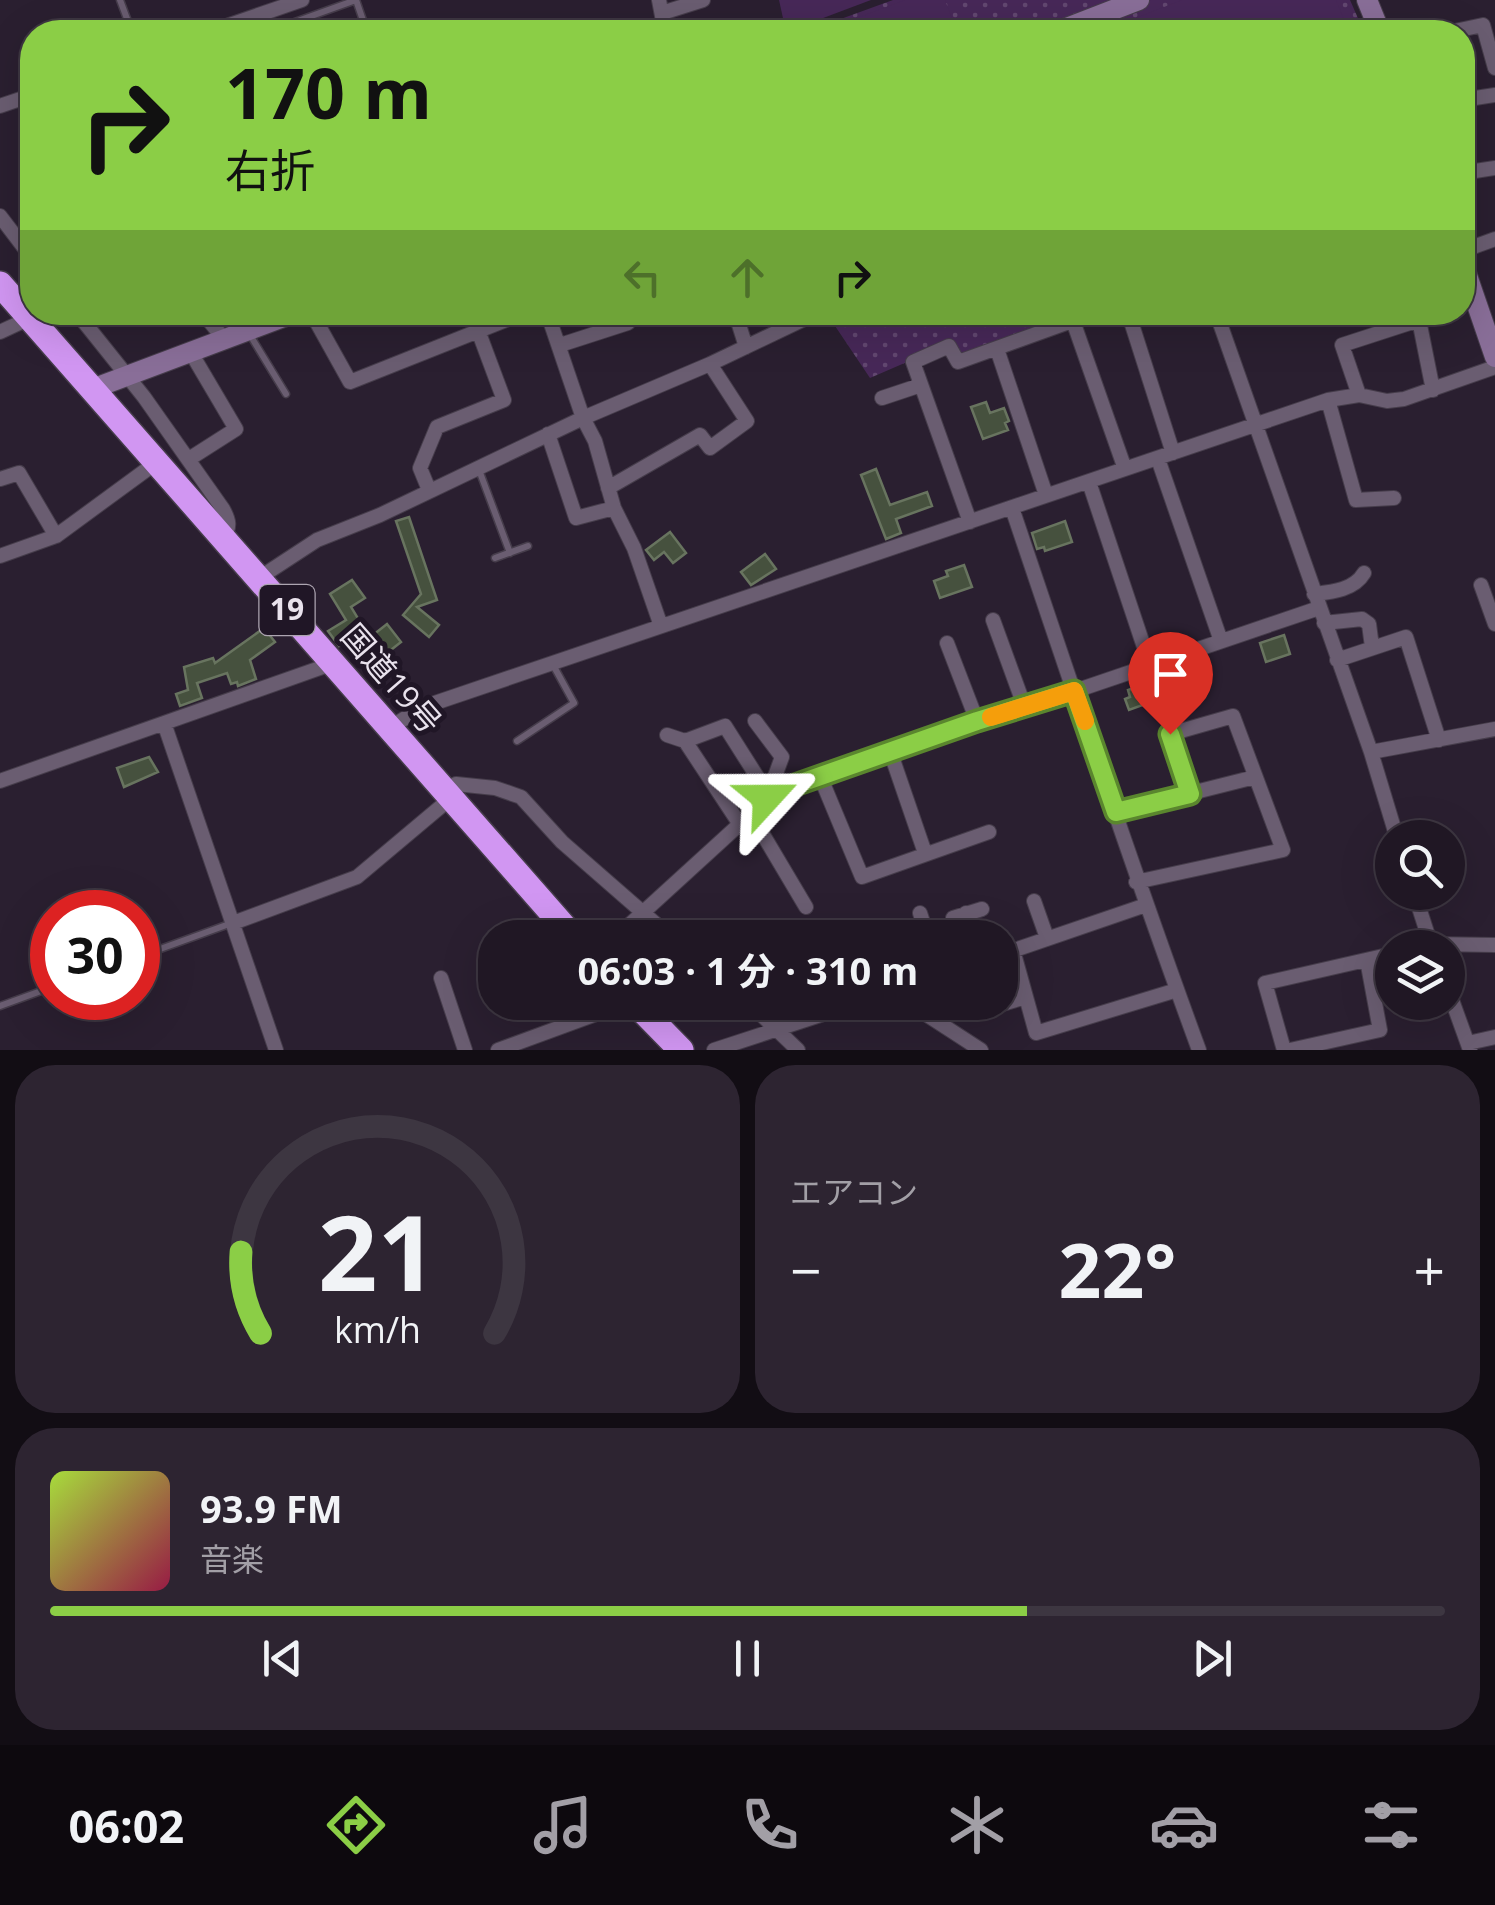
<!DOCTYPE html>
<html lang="ja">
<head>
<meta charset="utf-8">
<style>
  body { margin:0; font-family:"Open Sans","Noto Sans JP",sans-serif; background:#2d2431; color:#f1f3f6; height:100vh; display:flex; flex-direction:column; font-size:38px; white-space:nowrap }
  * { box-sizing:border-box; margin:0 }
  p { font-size:32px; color:#a29fa6 }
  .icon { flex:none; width:55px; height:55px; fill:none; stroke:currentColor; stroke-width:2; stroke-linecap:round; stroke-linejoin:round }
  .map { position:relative; height:1050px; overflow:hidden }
  .side { display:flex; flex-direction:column; gap:15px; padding:15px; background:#120d14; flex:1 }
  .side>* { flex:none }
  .hud { position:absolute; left:20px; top:20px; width:1455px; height:305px; border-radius:40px; box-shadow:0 10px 40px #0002,0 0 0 2px #3d3641; background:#8bce46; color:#111; overflow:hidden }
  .fabs { position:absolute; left:1375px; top:820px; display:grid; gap:20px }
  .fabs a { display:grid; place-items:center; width:90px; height:90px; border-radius:50%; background:#201724; box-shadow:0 10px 40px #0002,0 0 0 2px #3d3641; font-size:50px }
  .speed { position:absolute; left:30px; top:890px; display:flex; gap:20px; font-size:50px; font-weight:700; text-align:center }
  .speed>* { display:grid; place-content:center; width:130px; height:130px; border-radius:50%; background:#201724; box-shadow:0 10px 40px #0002,0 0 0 2px #3d3641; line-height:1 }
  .speed .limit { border:15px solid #d22; background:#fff; color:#111 }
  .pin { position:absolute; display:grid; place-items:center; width:85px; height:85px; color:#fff; margin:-102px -42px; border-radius:50% 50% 50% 0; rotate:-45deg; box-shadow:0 0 10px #0007 }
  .pin .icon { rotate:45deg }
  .me { position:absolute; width:110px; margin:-55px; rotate:66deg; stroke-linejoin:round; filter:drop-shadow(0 0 8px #0008) }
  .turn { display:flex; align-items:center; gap:35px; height:210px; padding:0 40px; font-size:45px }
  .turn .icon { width:130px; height:130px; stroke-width:2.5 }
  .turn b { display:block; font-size:70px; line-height:85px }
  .lanes { display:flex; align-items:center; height:95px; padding:0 40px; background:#0003; justify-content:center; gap:50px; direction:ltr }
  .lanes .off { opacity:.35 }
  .big { font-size:75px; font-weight:700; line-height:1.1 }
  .side .widget { flex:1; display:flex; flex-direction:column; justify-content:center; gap:15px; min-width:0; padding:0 35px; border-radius:40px; background:#2d2431 }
  .side .dial { align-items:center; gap:0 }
  .dial svg { height:260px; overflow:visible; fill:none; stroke:#3d3641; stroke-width:7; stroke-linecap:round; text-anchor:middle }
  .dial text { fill:#f1f3f6; stroke:none }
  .song { display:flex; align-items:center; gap:30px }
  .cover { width:120px; height:120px; border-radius:15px; background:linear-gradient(135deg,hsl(80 70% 55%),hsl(340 70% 35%)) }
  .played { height:10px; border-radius:5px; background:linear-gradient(90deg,#8bce46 70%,#3d3641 70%) }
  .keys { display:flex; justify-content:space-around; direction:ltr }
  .heat { display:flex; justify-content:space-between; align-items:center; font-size:55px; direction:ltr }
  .side .tiles { flex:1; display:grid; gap:15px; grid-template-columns:1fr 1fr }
  .widget:last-child { grid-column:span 2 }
  .trip { position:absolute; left:478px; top:920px; width:540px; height:100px; border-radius:40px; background:#201724; box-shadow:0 10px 40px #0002,0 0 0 2px #3d3641; font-weight:700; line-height:100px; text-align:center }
  .menu { display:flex; height:160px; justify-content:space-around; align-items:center; background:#0d090e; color:#a29fa6 }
  .menu .icon { width:70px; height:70px }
  .menu .current { color:#8bce46 }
  .menu b { font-size:45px; color:#f1f3f6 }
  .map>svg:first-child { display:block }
  .grass { fill:url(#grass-dots) }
  .pitch { fill:#472858 }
  .building { fill:#46513e; stroke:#68745f; stroke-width:2.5 }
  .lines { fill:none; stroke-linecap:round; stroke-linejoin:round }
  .lane-casing { stroke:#463d4b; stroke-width:9 }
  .street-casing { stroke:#463d4b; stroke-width:16 }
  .secondary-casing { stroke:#463d4b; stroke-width:22 }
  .highway-casing { stroke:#463d4b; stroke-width:28 }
  .lane { stroke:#6a5d71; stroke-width:6 }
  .street { stroke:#6a5d71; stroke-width:14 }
  .secondary { stroke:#896e98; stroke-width:20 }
  .highway { stroke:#d196f2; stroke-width:25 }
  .route-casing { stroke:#5a862e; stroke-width:25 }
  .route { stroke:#8bce46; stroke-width:18 }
  .slow { stroke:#f59e0b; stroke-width:18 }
  .labels { text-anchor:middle; stroke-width:10; stroke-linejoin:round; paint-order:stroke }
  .shield { fill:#201626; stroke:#ada5b1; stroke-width:2.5 }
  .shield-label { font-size:30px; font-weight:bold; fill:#e9e2ed }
  .street-label { font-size:32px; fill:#e9e2ed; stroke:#201626 }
</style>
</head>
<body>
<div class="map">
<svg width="1495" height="1050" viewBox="0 0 1495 1050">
  <defs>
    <pattern id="grass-dots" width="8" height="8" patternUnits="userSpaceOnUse" patternTransform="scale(2.5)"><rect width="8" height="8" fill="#472858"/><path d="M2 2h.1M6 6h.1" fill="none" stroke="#624770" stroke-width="1.8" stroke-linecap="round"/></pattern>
  </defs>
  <rect width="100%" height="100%" fill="#2a1f30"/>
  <path class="grass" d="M893,0H1350L1364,32H805Z
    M831,312L1088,313L963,357L953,342L870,378L827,314Z"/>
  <path class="pitch" d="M779,0H871L786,32Z
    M905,0H945L957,32H820Z
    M1182,0H1336L1349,32H1120L1118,25Z"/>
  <path class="building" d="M986,402L990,413L1004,408L1009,421L1005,423L1008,430L983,439L971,407Z
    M876,469L890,505L927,492L932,506L896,519L901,533L886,539L861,475Z
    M409,517L437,600L417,607L439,625L429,637L403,615L421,594L396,521Z
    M1065,521L1072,542L1045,551L1044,547L1037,549L1032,533Z
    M670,532L686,553L673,563L664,552L654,560L646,550Z
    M765,554L776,569L751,585L741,572Z
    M964,565L972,587L940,598L934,581L948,576L946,571Z
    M352,580L365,598L351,607L365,630L339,646L328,631L346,620L330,594Z
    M387,624L401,642L382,657L368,639Z
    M264,628L275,642L250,660L256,679L238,686L237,682L231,684L227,673L197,683L202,698L180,706L176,694L188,690L184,667L213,658L215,663Z
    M1284,635L1290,654L1266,662L1260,643Z
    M1155,680L1162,698L1129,710L1125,699L1130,697L1128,690Z
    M149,757L158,772L124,787L117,768Z"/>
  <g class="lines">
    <g class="lane-casing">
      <path id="lane" d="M120,0L132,32
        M267,32L356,0L367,32
        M250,335L286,394
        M479,470L510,553
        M495,558L528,546
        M517,741L574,703L552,663
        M138,957L232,923
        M0,1006L52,987"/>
    </g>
    <g class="street-casing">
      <path id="street" d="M659,0L665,32
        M662,13L703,0
        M209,32L302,0
        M1450,32L1483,25L1495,68
        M1462,100L1495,95
        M0,106L32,95
        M1462,173L1495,168
        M0,216L32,258
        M1462,251L1495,239
        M76,312L144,397L223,509C229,520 231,527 223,537
        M202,312L224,339
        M311,312L350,382L526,312
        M547,312L583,418L595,441L614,508L634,548L661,626
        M735,312L746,347
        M1128,312L1173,453
        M1216,312L1371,752L1397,838
        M1218,318L1235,312
        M1073,321L1125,469
        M0,332L30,318
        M560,345L628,323L625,312
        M997,349L1046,495
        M1359,395L1342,345L1419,320L1433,390
        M882,398L921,385
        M1328,400L1356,500L1394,498
        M548,434L576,518L614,508
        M189,459L236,429L190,351
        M1158,459L1221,641
        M0,479L19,473L56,536
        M1089,482L1150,665
        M608,488L700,435L710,448L747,421L710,364
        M429,490L420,468L437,427L504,400L479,333
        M1012,508C1073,689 1133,870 1199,1050
        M970,522L913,362L949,346L958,362L1097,312
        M0,556L56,536L157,462
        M259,578L317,540L380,515L583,418L710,364L819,312
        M1481,585L1495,624
        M1314,594C1332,592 1354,590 1364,573
        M993,620L1025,708
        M1324,623L1362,619L1369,624L1372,647
        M947,643L977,721
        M1337,660L1406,637L1439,740
        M755,721L782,757L767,798
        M164,723L276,1050
        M391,727L423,707L1328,400L1359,395L1387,401L1404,399L1495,367
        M667,735L685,741
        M890,751L925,853
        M1371,752L1495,729
        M820,776L862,877L989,832
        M0,781L334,663
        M445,791L456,784L495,788L521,797L562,842L672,938
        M1116,812L1255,777
        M752,816L806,907
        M739,823L685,741L725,726L763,786L767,798
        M1136,882L1283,850L1233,716L1170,734L1190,794
        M1414,892L1432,948
        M1034,901L1047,938
        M920,913L928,938
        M966,913L974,938
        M953,918L982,909
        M233,923L357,877L451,798
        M615,938L775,792L977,721L1025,708L1319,608
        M1418,948L1431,944L1495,945
        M1013,950L1036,1033L1177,990
        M1000,955L1146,905
        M441,978L465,1050
        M1448,989L1470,1050
        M748,1002L798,1050
        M907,1002L981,1050
        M998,1002L999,1005L1026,997
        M1468,1043L1495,1037
        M498,1050L629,1002
        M714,1050L860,1002
        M1284,1050L1265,983L1392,954
        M1290,1050L1380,1030L1367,960"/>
    </g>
    <g class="secondary-casing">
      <path id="secondary" d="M1367,0L1380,32
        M1056,32L1139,0
        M1462,261L1495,357
        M92,389L297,312"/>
    </g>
    <g class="highway-casing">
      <path id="highway" d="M0,284L574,938
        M634,1002L681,1050"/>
    </g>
    <use href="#lane" class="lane"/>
    <use href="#street" class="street"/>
    <use href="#secondary" class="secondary"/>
    <use href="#highway" class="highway"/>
  </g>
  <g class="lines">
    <g class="route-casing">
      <path id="route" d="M767,798L775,792L977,721L1074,691L1116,812L1190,794L1170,734"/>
    </g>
    <use href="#route" class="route"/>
    <path class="slow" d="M991,717L1074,691L1085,721"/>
  </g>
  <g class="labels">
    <rect class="shield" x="259.5" y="585" width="55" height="50" rx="8"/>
    <g class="shield-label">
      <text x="287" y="620">19</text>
    </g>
    <g class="street-label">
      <text transform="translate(391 679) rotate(49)" y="11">国道19号</text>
    </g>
  </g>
</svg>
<div class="fabs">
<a><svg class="icon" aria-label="search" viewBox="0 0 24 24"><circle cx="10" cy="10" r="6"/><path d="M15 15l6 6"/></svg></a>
<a><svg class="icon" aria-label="layers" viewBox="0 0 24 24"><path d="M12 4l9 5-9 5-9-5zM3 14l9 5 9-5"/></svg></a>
</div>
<div class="speed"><div class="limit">30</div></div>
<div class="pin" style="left:1170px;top:734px;background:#d93025"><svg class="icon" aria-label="arrive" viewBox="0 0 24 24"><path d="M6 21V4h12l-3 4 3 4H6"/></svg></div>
<svg class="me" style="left:767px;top:798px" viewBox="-20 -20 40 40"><path d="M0-17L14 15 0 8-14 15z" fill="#8bce46" stroke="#fff" stroke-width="4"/></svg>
<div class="trip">06:03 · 1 分 · 310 m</div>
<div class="hud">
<div class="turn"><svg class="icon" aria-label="right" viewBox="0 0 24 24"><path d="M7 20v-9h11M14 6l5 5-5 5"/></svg><div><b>170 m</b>右折</div></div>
<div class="lanes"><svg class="icon off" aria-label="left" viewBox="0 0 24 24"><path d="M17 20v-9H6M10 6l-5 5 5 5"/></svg><svg class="icon off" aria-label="ahead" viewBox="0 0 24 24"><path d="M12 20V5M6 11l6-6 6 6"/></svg><svg class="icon" aria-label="right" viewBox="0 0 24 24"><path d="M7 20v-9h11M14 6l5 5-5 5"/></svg></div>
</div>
</div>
<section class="side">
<div class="tiles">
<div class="widget dial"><svg viewBox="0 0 100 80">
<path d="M14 69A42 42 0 1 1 86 69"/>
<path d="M14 69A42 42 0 0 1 8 44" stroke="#8bce46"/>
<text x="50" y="56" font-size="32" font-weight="700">21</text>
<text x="50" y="72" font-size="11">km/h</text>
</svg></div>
<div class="widget"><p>エアコン</p>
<div class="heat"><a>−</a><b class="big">22°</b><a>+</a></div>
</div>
<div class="widget">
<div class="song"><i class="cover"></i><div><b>93.9 FM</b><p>音楽</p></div></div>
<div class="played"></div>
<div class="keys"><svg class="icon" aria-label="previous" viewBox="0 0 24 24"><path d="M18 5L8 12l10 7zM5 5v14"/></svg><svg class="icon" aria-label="pause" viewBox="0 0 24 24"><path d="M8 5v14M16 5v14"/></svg><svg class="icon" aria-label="next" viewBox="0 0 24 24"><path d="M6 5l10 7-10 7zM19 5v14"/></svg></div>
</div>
</div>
</section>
<nav class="menu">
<b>06:02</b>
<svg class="icon current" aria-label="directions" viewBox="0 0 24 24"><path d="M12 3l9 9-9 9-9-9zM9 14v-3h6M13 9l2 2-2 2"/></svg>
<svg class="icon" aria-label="music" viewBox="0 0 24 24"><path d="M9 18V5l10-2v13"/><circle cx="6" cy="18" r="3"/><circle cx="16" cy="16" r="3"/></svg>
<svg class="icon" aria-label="phone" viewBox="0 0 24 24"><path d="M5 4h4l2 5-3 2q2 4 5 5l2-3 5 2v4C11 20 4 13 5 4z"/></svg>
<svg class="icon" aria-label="climate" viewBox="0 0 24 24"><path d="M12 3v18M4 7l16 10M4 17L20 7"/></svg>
<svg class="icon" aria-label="car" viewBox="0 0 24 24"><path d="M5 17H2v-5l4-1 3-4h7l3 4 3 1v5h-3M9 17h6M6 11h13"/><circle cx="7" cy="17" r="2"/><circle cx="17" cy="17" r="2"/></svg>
<svg class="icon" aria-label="filters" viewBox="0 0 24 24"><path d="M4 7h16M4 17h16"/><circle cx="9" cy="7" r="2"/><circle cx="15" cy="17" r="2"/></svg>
</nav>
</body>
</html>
